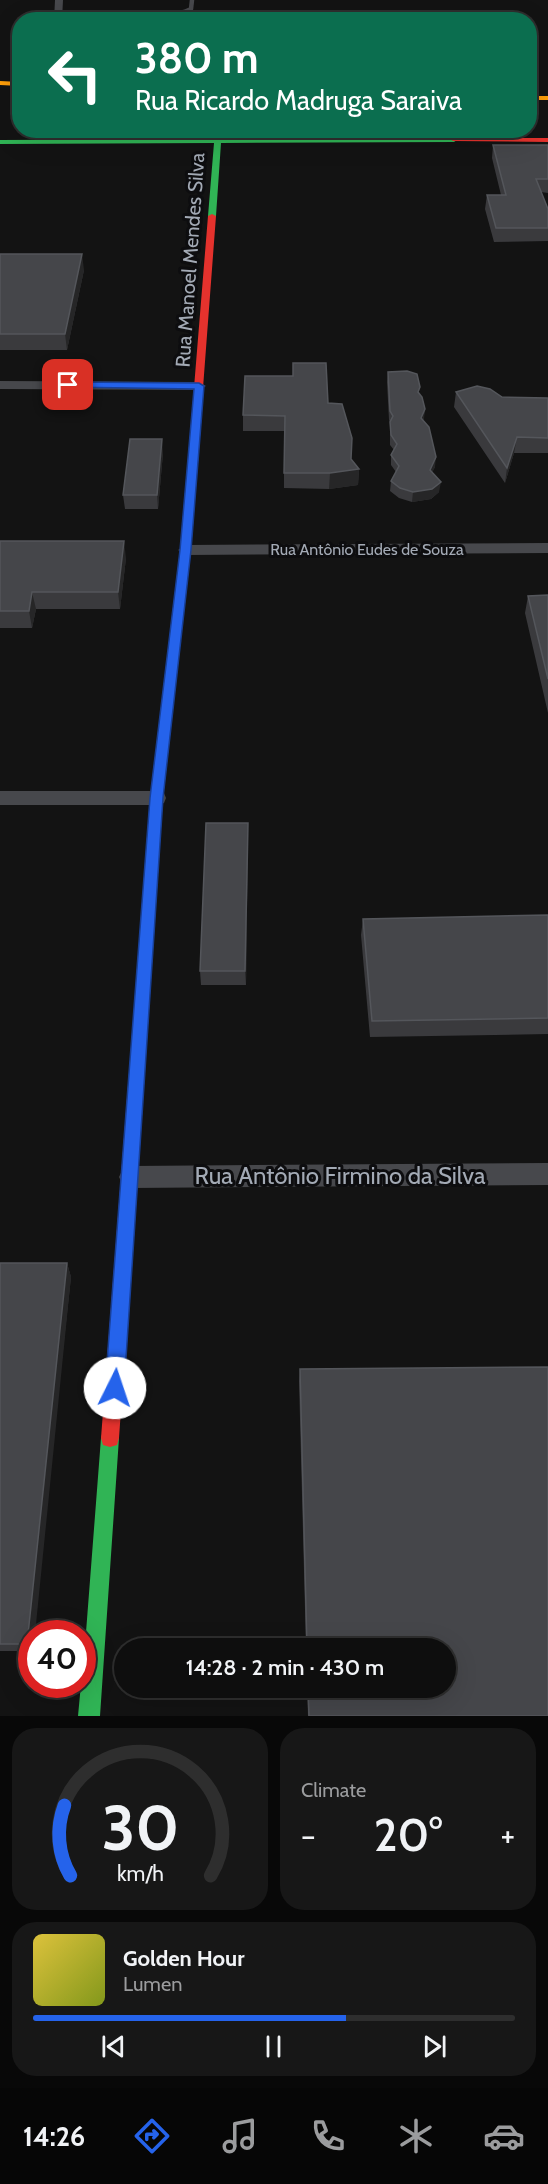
<!DOCTYPE html>
<html lang="en">
<head>
<meta charset="utf-8">
<style>
  body { margin:0; font-family:Cabin,sans-serif; background:#171717; color:#f1f3f6; height:100vh; display:flex; flex-direction:column; font-size:22px; white-space:nowrap }
  * { box-sizing:border-box; margin:0 }
  p { font-size:20px; color:#9b9c9e }
  .icon { flex:none; width:33px; height:33px; fill:none; stroke:currentColor; stroke-width:2; stroke-linecap:round; stroke-linejoin:round }
  .map { position:relative; height:1716px; overflow:hidden }
  .details { display:flex; flex-direction:column; gap:12px; padding:12px; background:#080808; flex:1 }
  .details>* { flex:none }
  .hud { position:absolute; left:12px; top:12px; width:525px; height:126px; border-radius:24px; box-shadow:0 6px 24px #0002,0 0 0 2px #2e2e2e; background:#0b6e4f; color:#fff; overflow:hidden }
  .speed { position:absolute; left:18px; top:1620px; display:flex; gap:12px; font-size:30px; font-weight:700; text-align:center }
  .speed>* { display:grid; place-content:center; width:78px; height:78px; border-radius:50%; background:#0e0e0e; box-shadow:0 6px 24px #0002,0 0 0 2px #2e2e2e; line-height:1 }
  .speed .limit { border:9px solid #d22; background:#fff; color:#111 }
  .pin { position:absolute; display:grid; place-items:center; width:51px; height:51px; color:#fff; margin:-26px; border-radius:12px; box-shadow:0 3px 9px #0006 }
  .me { position:absolute; width:66px; margin:-33px; rotate:4deg; stroke-linejoin:round; filter:drop-shadow(0 0 4px #0008) }
  .turn { display:flex; align-items:center; gap:21px; height:126px; padding:0 24px; font-size:27px }
  .turn .icon { width:78px; height:78px; stroke-width:2.5 }
  .turn b { display:block; font-size:42px; line-height:51px }
  .big { font-size:45px; font-weight:600; line-height:1.1 }
  .details .card { flex:1; display:flex; flex-direction:column; justify-content:center; gap:9px; min-width:0; padding:0 21px; border-radius:24px; background:#171717 }
  .details .dial { align-items:center; gap:0 }
  .dial svg { height:156px; overflow:visible; fill:none; stroke:#2e2e2e; stroke-width:7; stroke-linecap:round; text-anchor:middle }
  .dial text { fill:#f1f3f6; stroke:none }
  .song { display:flex; align-items:center; gap:18px }
  .cover { width:72px; height:72px; border-radius:9px; background:linear-gradient(135deg,hsl(50 70% 55%),hsl(70 70% 35%)) }
  .played { height:6px; border-radius:3px; background:linear-gradient(90deg,#2563eb 65%,#2e2e2e 65%) }
  .keys { display:flex; justify-content:space-around; direction:ltr }
  .heat { display:flex; justify-content:space-between; align-items:center; font-size:33px; direction:ltr }
  .details .tiles { flex:1; display:grid; gap:12px; grid-template-columns:1fr 1fr }
  .card:last-child { grid-column:span 2 }
  .trip { position:absolute; left:114px; top:1638px; width:342px; height:60px; border-radius:30px; background:#0e0e0e; box-shadow:0 6px 24px #0002,0 0 0 2px #2e2e2e; font-weight:600; line-height:60px; text-align:center }
  .menu { display:flex; height:96px; justify-content:space-around; align-items:center; background:#060606; color:#9b9c9e }
  .menu .icon { width:42px; height:42px }
  .menu .current { color:#2563eb }
  .menu b { font-size:27px; color:#f1f3f6 }
  .map>svg:first-child { display:block }
  .lines { fill:none; stroke-linecap:round; stroke-linejoin:round }
  .lane { stroke:#47484c; stroke-width:4.5 }
  .street { fill:#47484c; fill-rule:evenodd }
  .fast { fill:#30b455; fill-rule:evenodd }
  .slow { fill:#ff9f0a; fill-rule:evenodd }
  .jam { fill:#e5322d; fill-rule:evenodd }
  .wall { fill:#3a3a3d }
  .shaded-wall { fill:#262627 }
  .building { fill:#45464a; stroke:#54565b; stroke-width:1.5 }
  .route { fill:#2563eb; stroke:#184099; stroke-width:1.5 }
  .labels { text-anchor:middle; stroke-width:6; stroke-linejoin:round; paint-order:stroke }
  .far-street-label { font-size:16px; fill:#a3aab5; stroke:#0d0d0f }
  .street-label { font-size:20px; fill:#a3aab5; stroke:#0d0d0f }
  .near-street-label { font-size:24px; fill:#a3aab5; stroke:#0d0d0f }
</style>
</head>
<body>
<div class="map">
<svg width="548" height="1716" viewBox="0 0 548 1716">
  <rect width="100%" height="100%" fill="#131313"/>
  <g class="lines">
    <path class="lane" d="M133,20L184,12L191,9L192,0"/>
    <path class="street" d="M55,0H63L62,20H54Z
      M0,381L199,382L206,386L199,390L0,389Z
      M548,543V553L186,555L178,550L186,545Z
      M0,791H157L164,793L166,798L164,803L157,805H0Z
      M548,1163V1185L131,1188L123,1185L119,1177L123,1169L131,1166Z"/>
    <path class="fast" d="M216,133H220L221,139L454,138L457,140L454,142L221,143L216,216L212,218L208,216L214,143L0,144V140L214,139Z
      M186,544L191,547L163,798L143,1098L141,1103L135,1105L129,1103L127,1098L151,798L181,547Z
      M110,1429L117,1431L119,1438L100,1716H78L81,1684H82L101,1438L103,1431Z"/>
    <path class="slow" d="M0,81L20,82V86L0,85Z
      M530,96H548V100H530Z"/>
    <path class="jam" d="M454,138H548V142L452,141Z
      M212,214L216,216L191,547L186,550L181,547L208,216Z
      M135,1091L141,1093L143,1098L119,1438L117,1445L110,1447L103,1445L101,1438L127,1098L129,1093Z"/>
  </g>
  <path class="wall" d="M493,145H548V193L541,192L548,209V241L494,242L485,209L487,195H501L492,158Z
    M0,254L84,270L67,350H0Z
    M388,372L419,394L425,409L423,421L435,467L432,472L439,492L431,499L412,502L399,498L390,491L391,481L396,472L391,465V455L394,450L390,445V422L389,420L387,382Z
    M456,392L502,397L548,398V453H514L505,483L454,407Z
    M328,403L351,460L359,469L358,485L329,489L284,488V431H243V415Z
    M163,453L158,509H125L123,495Z
    M0,541L126,558L120,609H36L32,628H0Z
    M548,595V713L525,613L528,596Z
    M248,823L246,985H201L200,971Z
    M548,915V1034L370,1037L361,935L363,919Z
    M0,1263H67L71,1277L32,1634V1651H0Z
    M300,1369L548,1716H308L307,1688H446V1648H306L299,1381Z"/>
  <path class="shaded-wall" d="M82,254L84,270L67,350L65,334Z
    M425,409L424,419L420,428L421,418Z
    M517,437L514,453L505,483L507,468Z
    M352,438L350,470L359,469L358,485L329,489L330,473Z
    M162,439L163,453L158,509L157,495Z
    M436,457L435,467L429,480L430,470Z
    M441,482L439,492L431,499L412,502L413,492Z
    M124,541L126,558L120,609L118,592Z
    M32,592L36,609L32,628L29,611Z
    M248,823V837L246,985L245,971Z
    M67,1263L71,1277L35,1634H32V1650L27,1644Z"/>
  <path class="building" d="M493,145H548V179H536L548,209V228H496L487,195H506Z
    M0,254H82L65,334H0Z
    M293,363H326L328,403L342,404L352,438L351,459L359,469L330,473H284L285,416L243,415L245,376H293Z
    M407,371L417,374L420,387L418,392L422,397L425,409L421,418L429,427L436,457L430,470L441,482L432,489L413,492L400,488L391,481L399,466L391,455L397,444L391,435L390,422L393,416L390,411L388,372Z
    M477,386L490,389L502,397L548,398V438L517,437L507,468L456,392Z
    M130,439H162L157,495H123Z
    M0,541H124L118,592H32L29,611H0Z
    M548,595V679L528,596Z
    M206,823H248L245,971H200Z
    M548,915V1018L372,1021L363,919Z
    M0,1263H67L27,1644H0Z
    M548,1367V1716H309L308,1688H446V1648H307L300,1369Z"/>
  <path class="route" d="M68,382L199,383L204,386L191,550L163,798L124,1388L121,1395L115,1397L108,1395L105,1388L150,798L180,550L194,389L65,387L64,385Z"/>
  <g class="labels">
    <g class="far-street-label">
      <text x="367" y="555">Rua Antônio Eudes de Souza</text>
    </g>
    <g class="street-label">
      <text transform="translate(190 260) rotate(-86)" y="7">Rua Manoel Mendes Silva</text>
    </g>
    <g class="near-street-label">
      <text x="340" y="1184">Rua Antônio Firmino da Silva</text>
    </g>
  </g>
</svg>
<div class="speed"><div class="limit">40</div></div>
<div class="pin" style="left:68px;top:385px;background:#d93025"><svg class="icon" aria-label="arrive" viewBox="0 0 24 24"><path d="M6 21V4h12l-3 4 3 4H6"/></svg></div>
<svg class="me" style="left:115px;top:1388px" viewBox="-20 -20 40 40"><circle r="19" fill="#fff"/><path d="M0-13L10 11 0 6-10 11z" fill="#2563eb"/></svg>
<div class="trip">14:28 · 2 min · 430 m</div>
<div class="hud">
<div class="turn"><svg class="icon" aria-label="left" viewBox="0 0 24 24"><path d="M17 20v-9H6M10 6l-5 5 5 5"/></svg><div><b>380 m</b>Rua Ricardo Madruga Saraiva</div></div>
</div>
</div>
<section class="details">
<div class="tiles">
<div class="card dial"><svg viewBox="0 0 100 80">
<path d="M14 69A42 42 0 1 1 86 69"/>
<path d="M14 69A42 42 0 0 1 11 33" stroke="#2563eb"/>
<text x="50" y="56" font-size="32" font-weight="700">30</text>
<text x="50" y="72" font-size="11">km/h</text>
</svg></div>
<div class="card"><p>Climate</p>
<div class="heat"><a>−</a><b class="big">20°</b><a>+</a></div>
</div>
<div class="card">
<div class="song"><i class="cover"></i><div><b>Golden Hour</b><p>Lumen</p></div></div>
<div class="played"></div>
<div class="keys"><svg class="icon" aria-label="previous" viewBox="0 0 24 24"><path d="M18 5L8 12l10 7zM5 5v14"/></svg><svg class="icon" aria-label="pause" viewBox="0 0 24 24"><path d="M8 5v14M16 5v14"/></svg><svg class="icon" aria-label="next" viewBox="0 0 24 24"><path d="M6 5l10 7-10 7zM19 5v14"/></svg></div>
</div>
</div>
</section>
<nav class="menu">
<b>14:26</b>
<svg class="icon current" aria-label="directions" viewBox="0 0 24 24"><path d="M12 3l9 9-9 9-9-9zM9 14v-3h6M13 9l2 2-2 2"/></svg>
<svg class="icon" aria-label="music" viewBox="0 0 24 24"><path d="M9 18V5l10-2v13"/><circle cx="6" cy="18" r="3"/><circle cx="16" cy="16" r="3"/></svg>
<svg class="icon" aria-label="phone" viewBox="0 0 24 24"><path d="M5 4h4l2 5-3 2q2 4 5 5l2-3 5 2v4C11 20 4 13 5 4z"/></svg>
<svg class="icon" aria-label="climate" viewBox="0 0 24 24"><path d="M12 3v18M4 7l16 10M4 17L20 7"/></svg>
<svg class="icon" aria-label="car" viewBox="0 0 24 24"><path d="M5 17H2v-5l4-1 3-4h7l3 4 3 1v5h-3M9 17h6M6 11h13"/><circle cx="7" cy="17" r="2"/><circle cx="17" cy="17" r="2"/></svg>
</nav>
</body>
</html>
